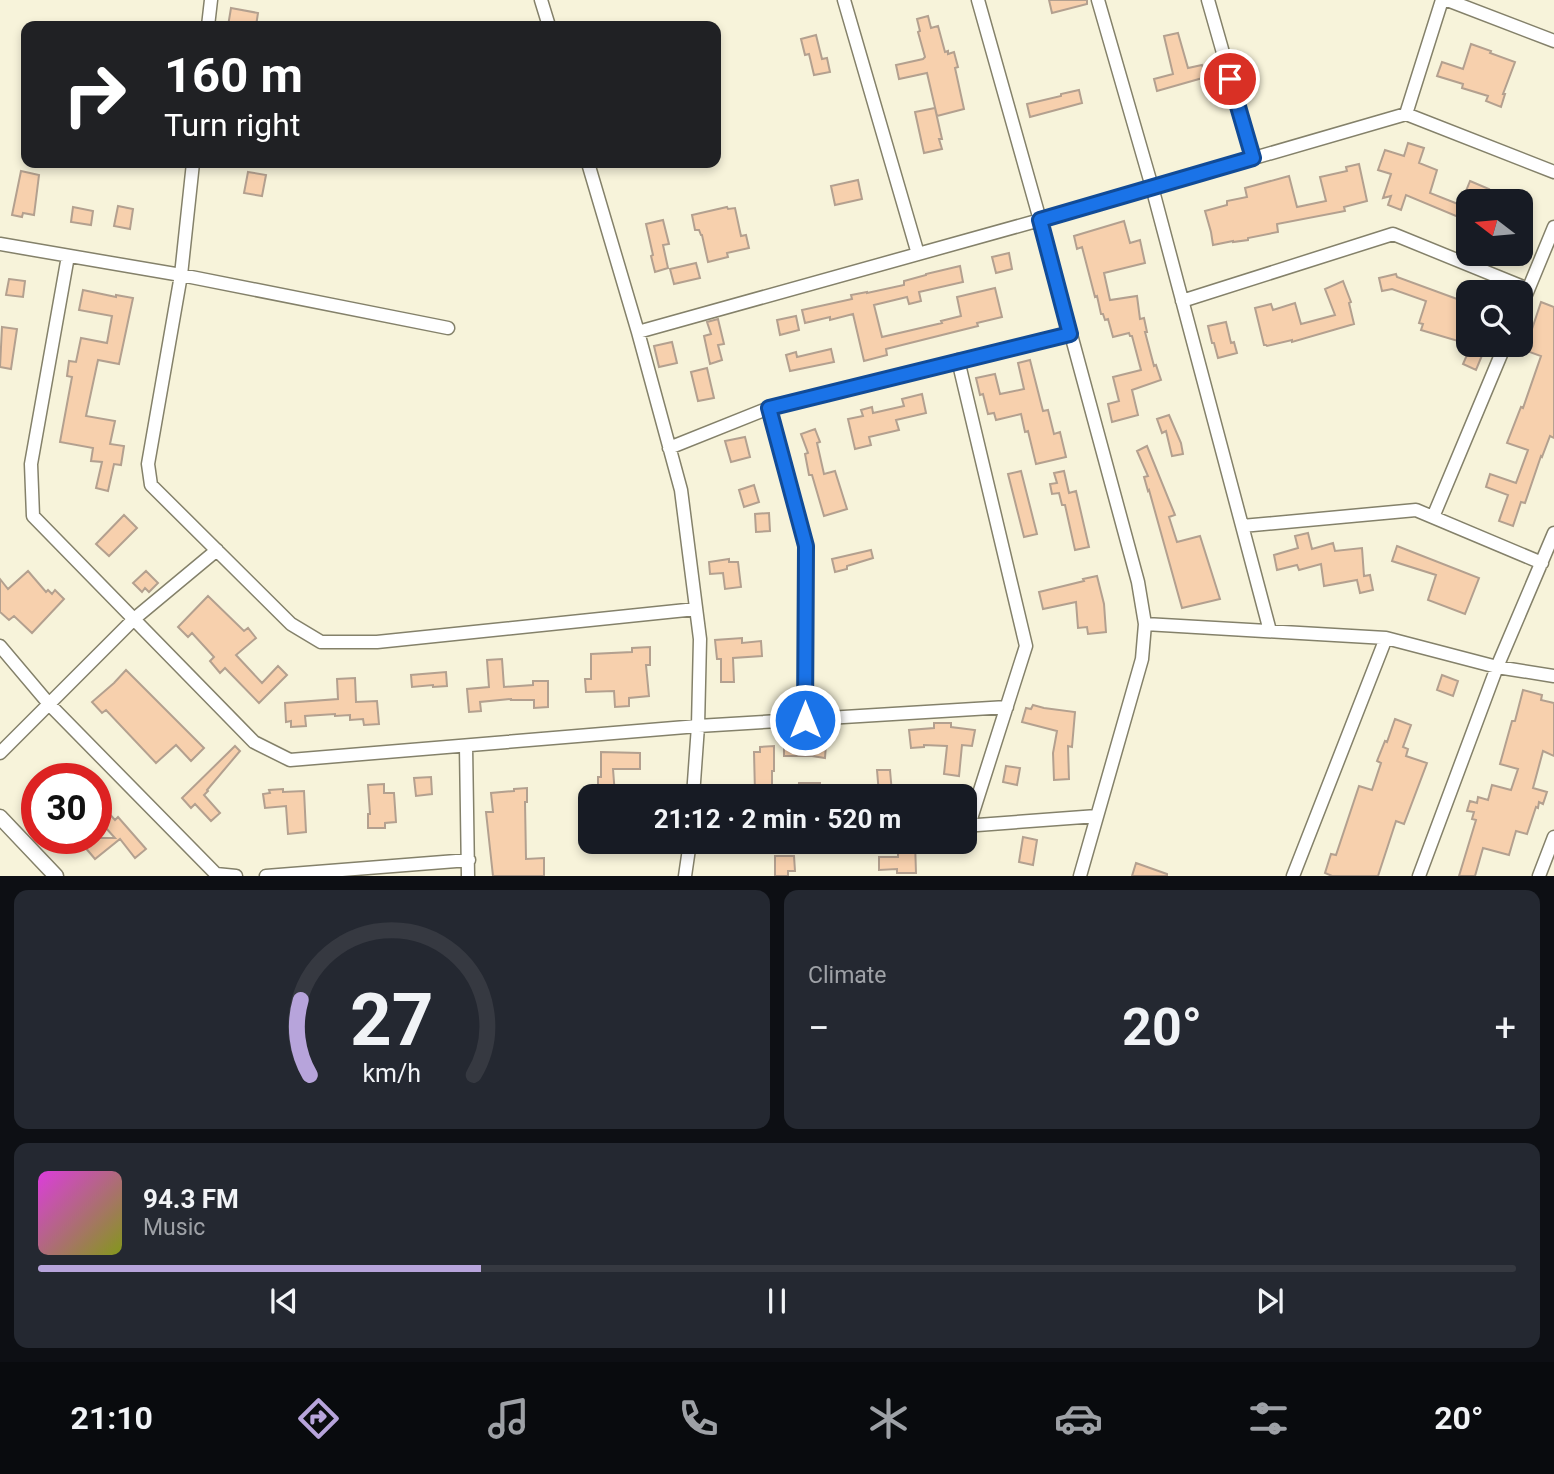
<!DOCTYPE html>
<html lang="en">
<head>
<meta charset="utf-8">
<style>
  body { margin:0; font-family:Roboto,sans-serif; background:#242831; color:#f1f3f6; height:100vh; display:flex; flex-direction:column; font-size:26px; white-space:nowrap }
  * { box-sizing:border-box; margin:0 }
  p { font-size:23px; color:#9ea1a6 }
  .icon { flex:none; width:38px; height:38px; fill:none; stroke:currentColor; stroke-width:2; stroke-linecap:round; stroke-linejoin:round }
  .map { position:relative; height:876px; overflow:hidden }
  .panel { display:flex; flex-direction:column; gap:14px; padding:14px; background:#0d0f14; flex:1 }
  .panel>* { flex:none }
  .hud { position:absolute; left:21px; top:21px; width:700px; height:147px; border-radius:14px; box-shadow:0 4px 10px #0003; background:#202124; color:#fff; overflow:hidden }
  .needle { width:46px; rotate:286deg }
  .fabs { position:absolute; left:1456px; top:189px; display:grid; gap:14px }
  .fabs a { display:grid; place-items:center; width:77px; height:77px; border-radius:14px; background:#171b24; box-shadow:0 4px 10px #0003; font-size:35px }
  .speed { position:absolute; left:21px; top:763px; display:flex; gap:14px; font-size:35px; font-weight:700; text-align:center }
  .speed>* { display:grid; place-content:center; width:91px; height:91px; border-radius:50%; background:#171b24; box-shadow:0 4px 10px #0003; line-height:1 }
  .speed .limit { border:10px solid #d22; background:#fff; color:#111 }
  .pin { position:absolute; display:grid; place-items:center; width:60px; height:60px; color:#fff; margin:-30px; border:4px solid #fff; border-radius:50%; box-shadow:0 2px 7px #0007 }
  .me { position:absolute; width:77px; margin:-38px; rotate:0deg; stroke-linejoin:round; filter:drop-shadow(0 0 5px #0008) }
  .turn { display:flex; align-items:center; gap:24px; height:147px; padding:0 28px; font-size:32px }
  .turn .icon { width:91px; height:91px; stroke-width:2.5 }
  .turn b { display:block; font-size:49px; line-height:60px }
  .big { font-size:52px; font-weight:700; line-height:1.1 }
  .panel .tile { flex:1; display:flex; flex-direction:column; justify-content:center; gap:10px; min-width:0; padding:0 24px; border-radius:14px; background:#242831 }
  .panel .dial { align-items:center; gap:0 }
  .dial svg { height:182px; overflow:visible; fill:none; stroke:#363941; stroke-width:7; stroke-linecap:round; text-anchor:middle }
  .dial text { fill:#f1f3f6; stroke:none }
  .song { display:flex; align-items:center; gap:21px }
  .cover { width:84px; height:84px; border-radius:10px; background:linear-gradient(135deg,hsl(300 70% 55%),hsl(70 70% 35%)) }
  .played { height:7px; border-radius:4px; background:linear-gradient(90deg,#b7a4db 30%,#363941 30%) }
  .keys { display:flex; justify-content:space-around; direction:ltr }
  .heat { display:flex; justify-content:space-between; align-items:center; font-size:38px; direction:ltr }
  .panel .tiles { flex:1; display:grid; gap:14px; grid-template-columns:1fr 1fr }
  .tile:last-child { grid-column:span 2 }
  .trip { position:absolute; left:578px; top:784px; width:399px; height:70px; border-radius:14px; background:#171b24; box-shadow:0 4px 10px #0003; font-weight:700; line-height:70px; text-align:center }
  .dock { display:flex; height:112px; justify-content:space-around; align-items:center; background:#090b0e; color:#9ea1a6 }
  .dock .icon { width:49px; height:49px }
  .dock .selected { color:#b7a4db }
  .dock b { font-size:32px; color:#f1f3f6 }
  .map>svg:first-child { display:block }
  .building { fill:#f7d0ad; stroke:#b3a08f; stroke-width:2 }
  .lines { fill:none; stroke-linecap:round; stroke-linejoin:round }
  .minor-casing { stroke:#84816a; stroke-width:15 }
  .tertiary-casing { stroke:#84816a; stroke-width:17 }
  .minor { stroke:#fff; stroke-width:12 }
  .tertiary { stroke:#fff; stroke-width:14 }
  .route-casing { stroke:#114b97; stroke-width:18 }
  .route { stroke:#1a73e8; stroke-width:12 }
</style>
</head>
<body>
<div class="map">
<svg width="1554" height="876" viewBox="0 0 1554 876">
  <rect width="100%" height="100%" fill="#f7f3da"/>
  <path class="building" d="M1049,0H1087V4L1052,13Z
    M231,8L258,13L256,26H228Z
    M928,16L931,28L938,26L945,52L948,51V54L954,52L958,67L955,68L964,109L937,116L927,73L899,79L896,65L923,59L925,57L918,32L920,31L917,19Z
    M1178,33L1188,68L1202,65L1206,77L1157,91L1154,79L1173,74L1164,36Z
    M816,35L822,59L827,58L830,72L814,75L809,54L805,55L801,39Z
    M1471,44L1491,51L1490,53L1515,62L1503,94H1505L1501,107L1486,101L1488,96L1462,88L1463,84L1437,76L1442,62L1463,69Z
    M1079,90L1082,103L1030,117L1027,104L1061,96V94Z
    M935,108L942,139H939L942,149L924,153L915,112Z
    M1408,143L1424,148L1419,163L1437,170L1430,193L1468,208V221L1406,195L1401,210L1388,205L1391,196L1383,198L1391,174L1378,170L1385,150L1404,156Z
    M1359,164L1367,201L1344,207L1345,211L1277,224L1278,232L1248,238V240L1233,242V241L1213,245L1211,232L1205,211L1227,205V201L1247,197L1245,188L1289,176L1297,207L1326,201L1320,177L1347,171L1346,167Z
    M21,171L39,175L34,215L23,213L22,217L12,215Z
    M248,172L266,175L262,196L244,193Z
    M858,180L862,199L835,205L831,186Z
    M1470,181L1489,189L1485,201H1462Z
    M118,206L133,209L130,229L114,226Z
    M73,207L93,211L91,225L71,222Z
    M727,207L728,209L735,208L741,236L746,235L749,248L727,253L728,257L708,262L702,235H701L699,230H695L692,215Z
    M663,220L669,244L663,245L668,268L655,272L651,256L653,255L646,224Z
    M1124,221L1130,243L1140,240L1145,263L1104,273L1110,300L1137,296L1140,319L1144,318L1147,332H1145L1154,366L1156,365L1161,380L1132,390L1138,415L1112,422L1108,404L1119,401L1113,377L1141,370L1132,336H1130L1129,333L1113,337L1108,319L1105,320L1103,314H1101L1097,296L1095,297L1082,247L1077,249L1074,236Z
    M1009,253L1012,269L996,273L992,257Z
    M696,263L700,278L674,284L670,269Z
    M960,266L963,282L919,292L921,301L909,304L907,297L874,305L882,337L942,323L941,321L961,316L957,297L995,288L1002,317L977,323L978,326L886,349L887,355L864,361L853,314L830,320V317L805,323L802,310L852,299L851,295L867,292V293L904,285V281L926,275V274Z
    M1396,274L1397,277L1468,303V344L1421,330L1423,324L1419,323L1426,301L1392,289L1382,291L1379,278Z
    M9,279L25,281L23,297L6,295Z
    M1343,281L1351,302L1349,303L1354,324L1292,342V340L1267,346L1266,345H1264L1255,308L1271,304L1273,310L1295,303L1301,324L1335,315L1325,289Z
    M83,290L116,297V295L133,298L119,364L98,360L86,416L115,421L110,444L124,446L121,465L114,464L108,491L96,488L102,462L91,461L93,448L60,442L72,377L67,376L69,361L76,362L81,338L107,343L112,316L79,310Z
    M1541,302L1554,307V438L1550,436L1542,457L1541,456L1525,503L1521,502L1513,526L1499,521L1508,495L1486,487L1490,474L1516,483L1528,450L1507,443L1521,407L1523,408L1541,356L1521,349L1528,328L1532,329Z
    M796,316L799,330L780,335L777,320Z
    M718,319L724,344L718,345L722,360L710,364L704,336L711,334L707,322Z
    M1226,322L1231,343L1234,342L1237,353L1218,358L1214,343H1212L1208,326Z
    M2,327L17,329L11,369L0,367Z
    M672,342L677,363L659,367L654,346Z
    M1470,348L1483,353L1476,370L1463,364Z
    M831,349L834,362L790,371L786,355L796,352L797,357Z
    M1030,360L1043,411L1048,410L1054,434L1060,432L1066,457L1036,464L1028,431L1025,432L1021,414L996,420L994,413L988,414L983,394L980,395L976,378L995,374L1000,394L1024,389L1018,363Z
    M707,368L714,398L698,401L691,372Z
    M922,394L926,413L896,420L899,430L869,437L871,445L855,449L848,419L863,416L861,410L872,407L873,413L904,406L902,399Z
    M1169,415L1181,443L1183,454L1172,456L1166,431L1162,433L1157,419Z
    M815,429L820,442L817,443L824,474L835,471L847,509L824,516L812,475H809L805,454L808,453L801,434Z
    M745,437L750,457L731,462L725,441Z
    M1147,446L1175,515L1169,517L1177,542L1200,536L1220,599L1182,608L1149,490L1148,491L1144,477L1148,476L1137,451Z
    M1021,471L1037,534L1024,537L1008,474Z
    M1064,471L1069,493L1076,491L1089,547L1075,550L1065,505H1062L1059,493L1052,494L1050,484L1057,483L1054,473Z
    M754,485L759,502L744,507L739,490Z
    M769,513L770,531L756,532L755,514Z
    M124,515L137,528L109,556L96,544Z
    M1308,533L1312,549L1333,543L1335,551L1362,548L1364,576L1370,575L1373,590L1360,593L1357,580L1324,586L1321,564L1299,570L1297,565L1277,570L1274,555L1298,548L1295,536Z
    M1397,546L1479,578L1465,614L1428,600L1436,575L1392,561Z
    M871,550L873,558L847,566V569L835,572L832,559Z
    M729,559V562H738L741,587L725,589L723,573L710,574L709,562Z
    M28,571L46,592L48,590L52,594L55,590L64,599L32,633L14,616L9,620L0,612V579L8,589Z
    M146,571L158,583L149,592L145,588L142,592L133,583Z
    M1097,576L1104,604L1106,632L1088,634L1087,627L1078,628L1076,602L1043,609L1039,592L1084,581L1083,579Z
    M208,596L244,631L248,628L256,638L236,655L262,683L278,666L287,675L259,703L225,668L220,673L210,661L214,657L192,633L188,637L178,627Z
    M742,638V643L761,641L762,656L733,658L734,682H721V659H717L715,640Z
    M650,647V665H646L649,696L629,698V706L615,707L614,691L586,692L585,679H591V654L632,652V648Z
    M502,659L504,687L533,685V681H548V707L534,708V700H511V699L480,702L481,711L469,712L467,689L489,687L487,660Z
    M126,670L204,748L191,761L176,745L156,763L106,710L102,713L92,702L114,683Z
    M446,672L447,686L433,687V685L412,687L411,675Z
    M1442,675L1458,681L1453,696L1437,690Z
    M355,678L356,702L377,701L379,724L364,725L363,719L350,720V715L335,716V714L305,716L306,726L291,727V721L286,722L285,703L338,699L337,679Z
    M1523,690L1542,695L1541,700L1554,703V756L1543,751L1533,788L1547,792L1543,804L1539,802L1538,808L1536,807L1527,834L1516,831L1509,855L1483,848L1475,876H1459L1476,820L1472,819L1474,812L1467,811L1470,801L1477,803L1478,797L1488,800L1492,785L1511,790L1518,769L1500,764L1512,721H1515Z
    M1033,705L1044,708L1075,712L1072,747L1068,746L1069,779L1054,780L1053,753L1057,731L1022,722L1026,708L1031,709Z
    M1395,719L1411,725L1403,747L1408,749L1406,756L1427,763L1404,824L1396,821L1378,876H1332L1325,873L1331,854L1336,855L1359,786L1372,790L1381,763L1377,761L1385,741L1387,742Z
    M934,723H951V727L975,730L972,746L962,745L959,776L944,774L947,746L924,745V747L911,748L909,730L934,728Z
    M784,742L826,744L825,758L812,756H784Z
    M235,746L240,751L207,790L208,791L204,795L220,813L211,821L195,804L191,808L182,798Z
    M774,746V771H772V793H755L754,752H760V747Z
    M601,752L640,753V769H613L615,795L601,796V788H598V777H601Z
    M1006,766L1020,768L1017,785L1003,782Z
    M877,770H890L892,793L879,794Z
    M431,777L432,794L416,796L414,778Z
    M799,783H820V796H798Z
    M384,784V793H394L396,822L385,823V828H368V814H370L368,785Z
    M527,788V802H525L526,859L544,858V876H493L486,812H493L491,793L514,791V789Z
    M283,789V792L304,791L306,832L288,834L286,806L265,808L263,794L270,793L269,790Z
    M96,799L115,820L118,817L146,849L135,858L120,839L95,859L84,846L93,838H115L96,817Z
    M1023,837L1037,840L1033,865L1019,862Z
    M898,842H915L916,873H897V869L879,870V857H898Z
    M775,856H794L795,871H788V876H775Z
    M1136,863L1167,874V876H1132Z"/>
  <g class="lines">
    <g class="minor-casing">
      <path id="minor" d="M541,0L549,26
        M844,0L918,254
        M978,0L1040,220L1138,582L1145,624L1142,659L1080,876
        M1098,0L1152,187L1270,631
        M1208,0L1253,158
        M1447,0L1554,41
        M208,26L211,0
        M1406,114L1442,0
        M193,163L181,275L148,464L151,485L291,624L321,642H377L696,609
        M588,163L638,332L681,490L700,639L698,726L693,796
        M0,244L181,275L448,328
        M68,256L31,464L33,516L254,742L290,760L698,726L1007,707
        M1182,301L1393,234L1528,289
        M1521,307L1554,227
        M638,332L1040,220L1406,114L1554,172
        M958,360L1026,646L969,825
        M769,408L806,546L805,720
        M669,448L769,408L1071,334
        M1433,517L1505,345
        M1242,526L1416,510L1542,563
        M1145,624L1386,638L1497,667L1554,676
        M0,646L49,704L216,874L236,876
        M466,746L468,876
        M0,753L134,619L217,550
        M964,826L1097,816
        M689,843L714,842
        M266,876L469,860
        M685,876L690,842
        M1293,876L1386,638
        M1419,876L1497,667L1554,533
        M1539,876L1554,837"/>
    </g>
    <g class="tertiary-casing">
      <path id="tertiary" d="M0,817L56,876"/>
    </g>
    <use href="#minor" class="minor"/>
    <use href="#tertiary" class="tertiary"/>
  </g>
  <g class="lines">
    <g class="route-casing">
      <path id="route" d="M805,720L806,546L769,408L1070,334L1040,220L1253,158L1230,79"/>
    </g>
    <use href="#route" class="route"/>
  </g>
</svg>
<div class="fabs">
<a><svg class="needle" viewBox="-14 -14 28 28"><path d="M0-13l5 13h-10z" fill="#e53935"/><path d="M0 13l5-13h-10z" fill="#9ea1a6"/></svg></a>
<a><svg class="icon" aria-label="search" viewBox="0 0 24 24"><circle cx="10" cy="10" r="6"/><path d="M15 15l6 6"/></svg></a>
</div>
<div class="speed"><div class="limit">30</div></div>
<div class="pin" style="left:1230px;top:79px;background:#d93025"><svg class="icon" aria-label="arrive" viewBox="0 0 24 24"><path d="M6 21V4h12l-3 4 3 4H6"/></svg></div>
<svg class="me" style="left:805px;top:720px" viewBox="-20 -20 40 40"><circle r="17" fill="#1a73e8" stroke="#fff" stroke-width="3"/><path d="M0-11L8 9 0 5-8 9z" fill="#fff"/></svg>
<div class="trip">21:12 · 2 min · 520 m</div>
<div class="hud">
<div class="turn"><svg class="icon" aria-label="right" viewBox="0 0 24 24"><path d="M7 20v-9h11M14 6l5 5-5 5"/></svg><div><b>160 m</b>Turn right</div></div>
</div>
</div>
<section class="panel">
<div class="tiles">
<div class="tile dial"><svg viewBox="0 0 100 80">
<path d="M14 69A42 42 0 1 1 86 69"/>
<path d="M14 69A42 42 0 0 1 10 36" stroke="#b7a4db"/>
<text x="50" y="56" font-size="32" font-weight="700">27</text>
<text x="50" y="72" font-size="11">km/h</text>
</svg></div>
<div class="tile"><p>Climate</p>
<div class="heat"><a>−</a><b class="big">20°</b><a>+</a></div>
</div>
<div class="tile">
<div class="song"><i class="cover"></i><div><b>94.3 FM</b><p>Music</p></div></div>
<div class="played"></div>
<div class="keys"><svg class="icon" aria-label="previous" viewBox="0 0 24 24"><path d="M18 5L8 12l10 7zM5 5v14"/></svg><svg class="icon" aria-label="pause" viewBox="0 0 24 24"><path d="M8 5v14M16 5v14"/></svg><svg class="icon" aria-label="next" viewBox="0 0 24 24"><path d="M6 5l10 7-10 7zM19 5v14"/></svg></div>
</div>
</div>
</section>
<nav class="dock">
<b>21:10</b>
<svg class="icon selected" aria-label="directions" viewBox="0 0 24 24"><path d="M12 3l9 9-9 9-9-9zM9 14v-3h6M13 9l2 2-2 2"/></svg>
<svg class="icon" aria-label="music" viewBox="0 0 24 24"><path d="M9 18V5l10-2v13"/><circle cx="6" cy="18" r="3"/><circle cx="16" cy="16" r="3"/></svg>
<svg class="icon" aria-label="phone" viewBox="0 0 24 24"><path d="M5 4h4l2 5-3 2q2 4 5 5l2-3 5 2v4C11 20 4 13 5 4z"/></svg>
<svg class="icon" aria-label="climate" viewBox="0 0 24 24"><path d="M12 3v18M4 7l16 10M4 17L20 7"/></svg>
<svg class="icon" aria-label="car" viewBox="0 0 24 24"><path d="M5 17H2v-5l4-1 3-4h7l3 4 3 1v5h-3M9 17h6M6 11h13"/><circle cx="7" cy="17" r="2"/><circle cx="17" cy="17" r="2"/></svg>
<svg class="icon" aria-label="filters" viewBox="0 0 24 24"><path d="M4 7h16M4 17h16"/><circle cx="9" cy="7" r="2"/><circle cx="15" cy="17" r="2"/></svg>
<b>20°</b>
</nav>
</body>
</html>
